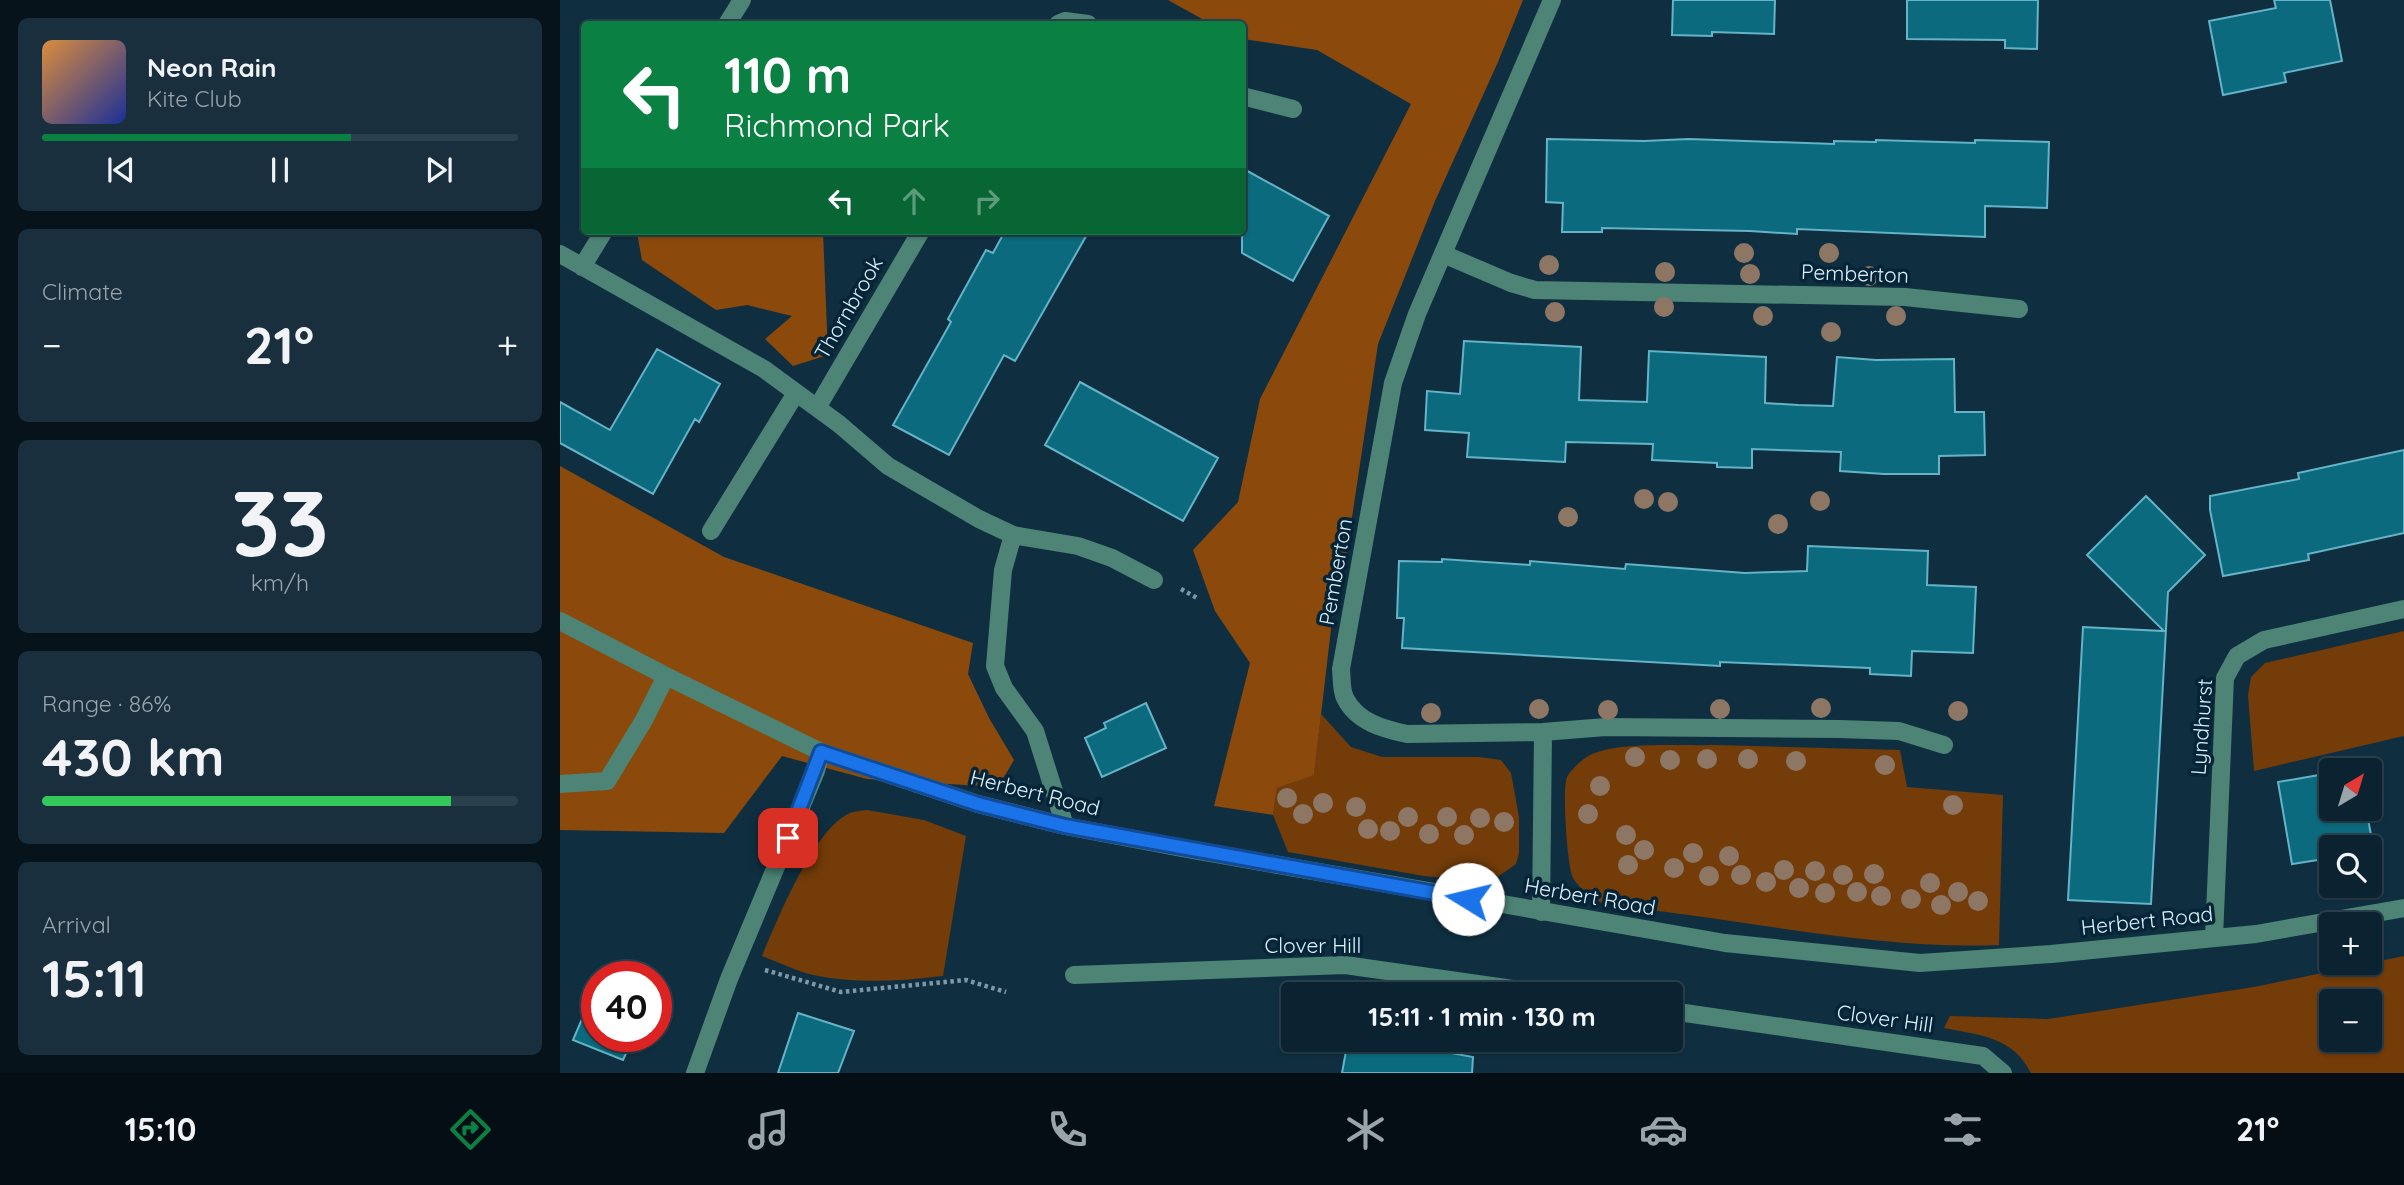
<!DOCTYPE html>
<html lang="en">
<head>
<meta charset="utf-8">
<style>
  body { margin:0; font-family:Quicksand,sans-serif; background:#192f3d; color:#f1f3f6; height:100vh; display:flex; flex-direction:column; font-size:26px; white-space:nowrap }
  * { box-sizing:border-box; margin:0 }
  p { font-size:23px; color:#9aa4ab }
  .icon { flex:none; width:38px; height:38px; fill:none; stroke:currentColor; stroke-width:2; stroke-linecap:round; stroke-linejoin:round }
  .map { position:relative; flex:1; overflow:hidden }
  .details { display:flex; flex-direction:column; gap:18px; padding:18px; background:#06131b; width:560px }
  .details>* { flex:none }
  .banner { position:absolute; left:21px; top:21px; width:665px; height:214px; border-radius:7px; box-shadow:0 2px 5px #0004,0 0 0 2px #2b404d; background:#0b8043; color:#fff; overflow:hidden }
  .needle { width:46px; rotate:38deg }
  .controls { position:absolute; left:1759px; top:758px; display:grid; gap:14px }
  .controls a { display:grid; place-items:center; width:63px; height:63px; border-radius:7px; background:#0b2331; box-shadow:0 2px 5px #0004,0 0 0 2px #2b404d; font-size:35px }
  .speed { position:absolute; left:21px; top:961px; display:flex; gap:14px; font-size:35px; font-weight:700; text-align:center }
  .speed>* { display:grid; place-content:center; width:91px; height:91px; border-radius:50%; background:#0b2331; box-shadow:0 2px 5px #0004,0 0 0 2px #2b404d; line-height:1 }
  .speed .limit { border:10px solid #d22; background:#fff; color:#111 }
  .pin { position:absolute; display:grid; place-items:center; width:60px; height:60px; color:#fff; margin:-30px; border-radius:14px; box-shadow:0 4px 10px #0006 }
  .me { position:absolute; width:77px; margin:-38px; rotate:279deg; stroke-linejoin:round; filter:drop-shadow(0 0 5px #0008) }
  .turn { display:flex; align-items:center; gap:24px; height:147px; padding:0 28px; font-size:32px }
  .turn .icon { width:91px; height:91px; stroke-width:2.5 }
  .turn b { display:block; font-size:49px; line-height:60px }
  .lanes { display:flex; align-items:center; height:66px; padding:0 28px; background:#0003; justify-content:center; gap:35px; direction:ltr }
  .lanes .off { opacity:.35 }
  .big { font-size:52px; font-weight:700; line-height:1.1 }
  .details .tile { flex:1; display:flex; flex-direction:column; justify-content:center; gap:10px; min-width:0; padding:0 24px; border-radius:10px; background:#192f3d }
  .details .dial { align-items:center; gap:0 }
  .dial b { font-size:91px; line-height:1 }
  .song { display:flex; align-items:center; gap:21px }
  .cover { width:84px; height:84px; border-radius:10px; background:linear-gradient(135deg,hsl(30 70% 55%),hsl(230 70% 35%)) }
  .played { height:7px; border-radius:4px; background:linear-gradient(90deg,#0b8043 65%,#2b404d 65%) }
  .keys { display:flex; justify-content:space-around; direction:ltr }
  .heat { display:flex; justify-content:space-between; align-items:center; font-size:38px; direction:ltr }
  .charge { height:10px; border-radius:5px; background:linear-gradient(90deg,#34c759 86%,#2b404d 0) }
  .trip { position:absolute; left:721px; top:982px; width:402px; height:70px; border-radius:7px; background:#0b2331; box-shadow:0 2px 5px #0004,0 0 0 2px #2b404d; font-weight:700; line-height:70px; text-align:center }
  .menu { display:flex; height:112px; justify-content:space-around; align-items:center; background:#040e14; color:#9aa4ab }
  .menu .icon { width:49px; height:49px }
  .menu .current { color:#0b8043 }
  .menu b { font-size:32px; color:#f1f3f6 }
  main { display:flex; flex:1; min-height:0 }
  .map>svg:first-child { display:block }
  .green { fill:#733c08; fill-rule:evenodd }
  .forest { fill:#8b490c }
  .building { fill:#0b6a7d; stroke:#64b3c7; stroke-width:2 }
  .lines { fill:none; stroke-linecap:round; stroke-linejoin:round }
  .path { stroke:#7f98a7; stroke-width:4.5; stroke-dasharray:3.5 3.5; stroke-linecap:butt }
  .minor { stroke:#4d8476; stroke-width:18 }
  .tree { fill:#8e7664 }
  .route-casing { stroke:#114b97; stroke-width:18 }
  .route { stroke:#1a73e8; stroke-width:12 }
  .labels { text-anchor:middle; stroke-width:7; stroke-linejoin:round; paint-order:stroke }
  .street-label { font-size:21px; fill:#def0fc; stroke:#042537 }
</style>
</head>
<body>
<main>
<section class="details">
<div class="tile">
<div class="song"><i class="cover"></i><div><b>Neon Rain</b><p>Kite Club</p></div></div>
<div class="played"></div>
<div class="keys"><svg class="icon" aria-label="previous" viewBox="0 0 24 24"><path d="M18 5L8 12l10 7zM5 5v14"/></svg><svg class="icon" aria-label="pause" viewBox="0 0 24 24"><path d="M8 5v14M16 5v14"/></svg><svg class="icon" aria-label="next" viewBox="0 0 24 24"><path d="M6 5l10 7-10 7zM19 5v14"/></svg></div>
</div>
<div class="tile"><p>Climate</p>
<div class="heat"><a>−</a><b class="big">21°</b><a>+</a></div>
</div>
<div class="tile dial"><b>33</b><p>km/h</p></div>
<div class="tile"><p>Range · 86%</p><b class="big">430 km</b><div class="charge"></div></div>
<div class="tile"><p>Arrival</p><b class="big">15:11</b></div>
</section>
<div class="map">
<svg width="1844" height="1073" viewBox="0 0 1844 1073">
  <rect width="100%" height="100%" fill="#0f2f41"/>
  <path class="green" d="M1844,631V736L1694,771L1688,695L1691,677L1705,663Z
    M761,714L791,747L822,757H919L941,760L951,773L959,817V853L956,864L930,882L864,876L728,852L713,815L717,788L754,774Z
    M1157,745L1340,750L1347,787L1443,795L1439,945C1310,950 1175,917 1045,905C1033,898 1021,891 1013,878C1007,866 1002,789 1007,777C1011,770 1022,759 1030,755C1057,741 1126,746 1157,745Z
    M307,810L364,820L406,836L383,976C339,981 296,984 253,975C236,971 218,962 202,956C217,921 254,828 290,813C295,811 302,811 307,810Z
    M1844,956V1073H1471C1453,1037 1420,1035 1384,1028L1390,1016L1488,1019L1694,987ZM1810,1001V1040H1771V1001Z"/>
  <path class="forest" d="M608,0H963L938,62L875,201L818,344L787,551L773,612L754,775L717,788L713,815L654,806L690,663L655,611L633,550L678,502L700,399L851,104L757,50L683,39L682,24H651Z
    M78,231H263L268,355L233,366L205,339L232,316L187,305L156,310L82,260L77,233Z
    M0,466L164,557L413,643L408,674L429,718L454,760L438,787L307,779L222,756L164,833L0,830Z"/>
  <path class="building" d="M1113,0H1215L1214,34L1152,32V36L1112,35Z
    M1347,0H1478L1477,49L1445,48V40L1347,39Z
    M1714,0H1770L1782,61L1724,73L1726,82L1663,95L1649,21L1716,8Z
    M987,139L1084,141L1129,139L1274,144V141L1316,142V140L1415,143V140L1489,142L1487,208L1425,206V237L1237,229V234L1190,231L1042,228V232H1002L1003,203L986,202Z
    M682,168L769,216L733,281L682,253Z
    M445,231H529L455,361L444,355L389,455L333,425L391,322L388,319L426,250L433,253Z
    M904,341L1021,347L1019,400L1087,402L1089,351L1206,357L1205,403L1238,405L1273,406L1277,357L1316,360L1394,359L1395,412H1424L1425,455L1379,456V474H1324L1280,471L1281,452L1192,449V468L1157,467V463L1092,460L1093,444L1006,442L1005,462L907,457L909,433L865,430L867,391L900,394Z
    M97,349L160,384L139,422L135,419L93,494L0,443V402L50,430Z
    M520,382L658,458L623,521L485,445Z
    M1844,450V533L1748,554L1749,560L1663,576L1650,510V496L1739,479L1738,473Z
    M1586,496L1645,555L1608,592L1591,904L1508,900L1523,627L1604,631L1527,555Z
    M1248,546L1368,551L1367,585L1416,587L1413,653L1352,651L1351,676L1310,674V668L1160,662V666L842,648L844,618H837L839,561L882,562V559L970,565V561L1065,569L1066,564L1185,573L1247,571Z
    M586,703L606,748L542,777L525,738L546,728L544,723Z
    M1771,773V808H1806L1814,851L1810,852V847H1771V858L1732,864L1718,782Z
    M37,984V1036H74L63,1060L13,1040Z
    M238,1013L294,1031L278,1073H218Z
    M788,1040H821L913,1057L912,1073H782Z"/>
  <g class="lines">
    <path class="path" d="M621,589L637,598
      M205,970L281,992L406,980L446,992"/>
    <path class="minor" d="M992,0L857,314L833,383L781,669C782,678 781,690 785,698C797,722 823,729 847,734L983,732L1046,727L1279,729L1339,731L1384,745
      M167,24L182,0
      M498,24L505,21L528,24
      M682,96L733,109
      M0,254L204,369L279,424L328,466L419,519L453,535L518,546L552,558L594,580
      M883,254L951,283L975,290L1345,297L1459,309
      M22,267L44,231
      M257,408L361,231
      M151,531L236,393
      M453,535L443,570L435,666L444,688L475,731L505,826
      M0,621L106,676L261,752L418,804L505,826L627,849L1165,943L1360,963L1491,954L1696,934L1844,908
      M0,784L47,781L84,720L106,676
      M981,912L983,732
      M1654,937L1665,678L1677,656L1704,640L1844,609
      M514,975L785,965L989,994
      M1111,1011L1423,1056L1443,1073
      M135,1073L169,979L256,771L261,752"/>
  </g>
  <g class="tree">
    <circle cx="1184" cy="253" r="10"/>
    <circle cx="1269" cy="253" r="10"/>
    <circle cx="989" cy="265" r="10"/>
    <circle cx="1105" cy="272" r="10"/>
    <circle cx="1190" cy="274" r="10"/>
    <circle cx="1309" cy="276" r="10"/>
    <circle cx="1104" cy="307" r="10"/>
    <circle cx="995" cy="312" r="10"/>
    <circle cx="1203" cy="316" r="10"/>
    <circle cx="1336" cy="316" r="10"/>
    <circle cx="1271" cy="332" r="10"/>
    <circle cx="1084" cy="499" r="10"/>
    <circle cx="1260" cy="501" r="10"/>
    <circle cx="1108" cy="502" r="10"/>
    <circle cx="1008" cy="517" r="10"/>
    <circle cx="1218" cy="524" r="10"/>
    <circle cx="1261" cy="708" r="10"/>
    <circle cx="979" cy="709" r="10"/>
    <circle cx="1160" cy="709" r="10"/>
    <circle cx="1048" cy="710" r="10"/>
    <circle cx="1398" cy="711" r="10"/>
    <circle cx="871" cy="713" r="10"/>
    <circle cx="1075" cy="757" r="10"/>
    <circle cx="1147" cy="759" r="10"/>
    <circle cx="1188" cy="759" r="10"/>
    <circle cx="1110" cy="760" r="10"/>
    <circle cx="1236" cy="761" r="10"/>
    <circle cx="1325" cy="765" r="10"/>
    <circle cx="1040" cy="786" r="10"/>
    <circle cx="727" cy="798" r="10"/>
    <circle cx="763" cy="803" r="10"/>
    <circle cx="1393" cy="805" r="10"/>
    <circle cx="796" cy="807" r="10"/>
    <circle cx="743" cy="814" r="10"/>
    <circle cx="1028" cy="814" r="10"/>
    <circle cx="848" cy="817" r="10"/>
    <circle cx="887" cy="817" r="10"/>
    <circle cx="920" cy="818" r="10"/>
    <circle cx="944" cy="822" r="10"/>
    <circle cx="808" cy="829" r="10"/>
    <circle cx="830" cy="831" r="10"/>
    <circle cx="869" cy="834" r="10"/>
    <circle cx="904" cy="835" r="10"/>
    <circle cx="1066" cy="835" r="10"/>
    <circle cx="1084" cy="850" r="10"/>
    <circle cx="1133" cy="853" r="10"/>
    <circle cx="1169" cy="856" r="10"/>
    <circle cx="1068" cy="865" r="10"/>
    <circle cx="1114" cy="868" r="10"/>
    <circle cx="1224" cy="870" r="10"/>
    <circle cx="1255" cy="871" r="10"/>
    <circle cx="1314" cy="874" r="10"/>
    <circle cx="1181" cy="875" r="10"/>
    <circle cx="1283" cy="875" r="10"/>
    <circle cx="1149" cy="876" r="10"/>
    <circle cx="1206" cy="882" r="10"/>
    <circle cx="1370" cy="883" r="10"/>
    <circle cx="1239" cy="888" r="10"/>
    <circle cx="1297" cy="892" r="10"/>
    <circle cx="1398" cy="892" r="10"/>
    <circle cx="1265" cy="893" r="10"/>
    <circle cx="1321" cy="896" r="10"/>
    <circle cx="1351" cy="899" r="10"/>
    <circle cx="1418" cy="901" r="10"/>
    <circle cx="1381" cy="905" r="10"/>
  </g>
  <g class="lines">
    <g class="route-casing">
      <path id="route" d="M228,838L261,752L418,804L505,826L908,899"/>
    </g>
    <use href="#route" class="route"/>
  </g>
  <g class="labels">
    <g class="street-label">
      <text transform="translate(1295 274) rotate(2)" y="7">Pemberton</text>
      <text transform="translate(289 308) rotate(-60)" y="7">Thornbrook</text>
      <text transform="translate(776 572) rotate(-80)" y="7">Pemberton</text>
      <text transform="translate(1642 727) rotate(-86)" y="7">Lyndhurst</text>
      <text transform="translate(475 793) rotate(14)" y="7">Herbert Road</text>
      <text transform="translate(1030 897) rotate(10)" y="7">Herbert Road</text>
      <text transform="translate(1587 921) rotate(-6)" y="7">Herbert Road</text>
      <text x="753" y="953">Clover Hill</text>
      <text transform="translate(1325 1019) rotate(8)" y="7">Clover Hill</text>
    </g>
  </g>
</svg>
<div class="controls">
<a><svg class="needle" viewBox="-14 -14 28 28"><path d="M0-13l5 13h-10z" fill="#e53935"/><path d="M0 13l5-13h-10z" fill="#9aa4ab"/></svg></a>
<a><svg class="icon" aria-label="search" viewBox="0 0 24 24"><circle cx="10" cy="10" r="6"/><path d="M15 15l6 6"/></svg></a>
<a>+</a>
<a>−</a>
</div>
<div class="speed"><div class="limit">40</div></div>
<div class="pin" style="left:228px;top:838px;background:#d93025"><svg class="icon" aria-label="arrive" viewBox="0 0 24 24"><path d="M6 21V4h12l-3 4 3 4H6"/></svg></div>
<svg class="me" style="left:908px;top:899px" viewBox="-20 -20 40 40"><circle r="19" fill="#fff"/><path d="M0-13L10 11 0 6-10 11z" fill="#1a73e8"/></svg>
<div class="trip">15:11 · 1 min · 130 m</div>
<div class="banner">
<div class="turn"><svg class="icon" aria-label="left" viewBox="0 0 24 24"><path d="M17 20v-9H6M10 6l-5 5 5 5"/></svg><div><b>110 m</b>Richmond Park</div></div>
<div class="lanes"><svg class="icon" aria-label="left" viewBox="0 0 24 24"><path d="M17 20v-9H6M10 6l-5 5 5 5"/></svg><svg class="icon off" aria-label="ahead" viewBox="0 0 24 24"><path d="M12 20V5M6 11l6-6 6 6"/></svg><svg class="icon off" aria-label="right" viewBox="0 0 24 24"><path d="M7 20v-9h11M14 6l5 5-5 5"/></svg></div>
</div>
</div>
</main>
<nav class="menu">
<b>15:10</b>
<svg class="icon current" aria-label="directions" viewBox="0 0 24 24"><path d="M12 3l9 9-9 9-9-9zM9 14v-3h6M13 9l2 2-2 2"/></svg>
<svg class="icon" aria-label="music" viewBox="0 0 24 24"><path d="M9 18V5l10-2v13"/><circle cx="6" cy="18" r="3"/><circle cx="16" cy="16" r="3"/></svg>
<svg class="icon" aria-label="phone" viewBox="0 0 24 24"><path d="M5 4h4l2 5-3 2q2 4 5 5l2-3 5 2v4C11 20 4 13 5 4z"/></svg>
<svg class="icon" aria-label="climate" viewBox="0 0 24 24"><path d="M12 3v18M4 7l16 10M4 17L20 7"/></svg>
<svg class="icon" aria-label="car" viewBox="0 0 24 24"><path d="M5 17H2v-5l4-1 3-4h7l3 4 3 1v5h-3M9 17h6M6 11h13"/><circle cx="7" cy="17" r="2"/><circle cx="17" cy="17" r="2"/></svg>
<svg class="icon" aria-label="filters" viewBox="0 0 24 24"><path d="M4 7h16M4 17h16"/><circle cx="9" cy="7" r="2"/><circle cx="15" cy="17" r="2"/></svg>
<b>21°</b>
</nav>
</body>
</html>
